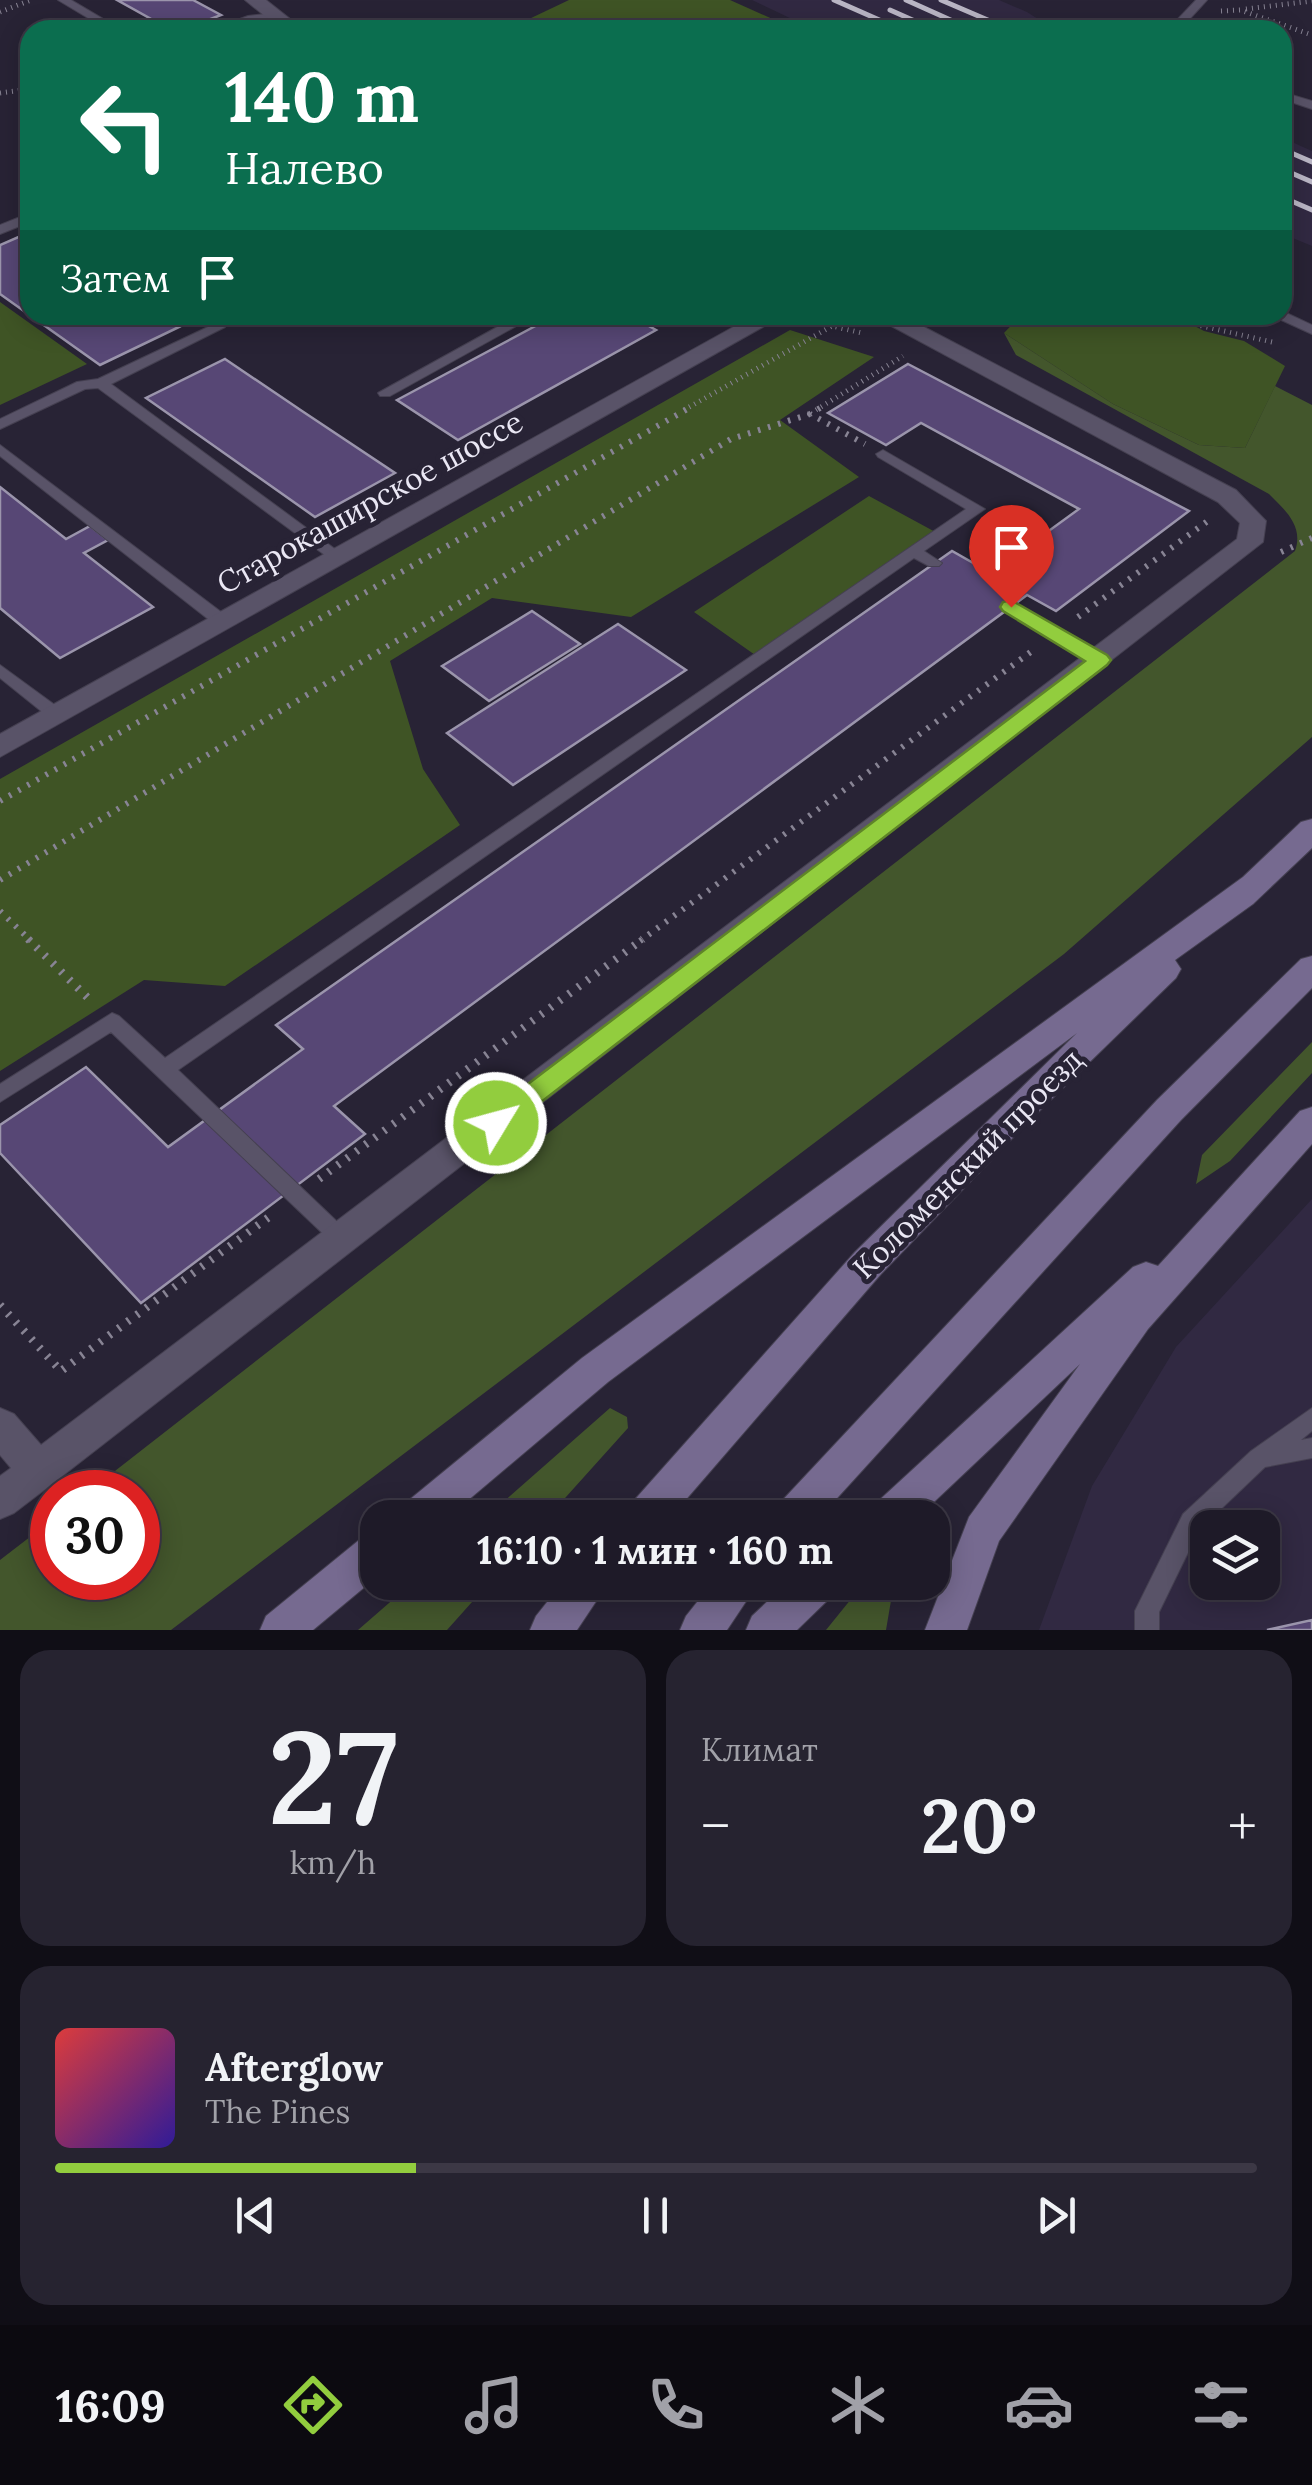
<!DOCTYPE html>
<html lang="ru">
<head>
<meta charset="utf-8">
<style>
  body { margin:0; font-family:Lora,serif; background:#262330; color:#f1f3f6; height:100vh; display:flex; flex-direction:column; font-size:38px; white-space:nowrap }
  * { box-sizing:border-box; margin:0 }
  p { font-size:32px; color:#a1a1a8 }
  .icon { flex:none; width:55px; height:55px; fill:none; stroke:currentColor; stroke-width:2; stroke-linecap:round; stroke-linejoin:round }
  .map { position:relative; height:1630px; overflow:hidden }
  .sheet { display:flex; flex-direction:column; gap:20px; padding:20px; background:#100e16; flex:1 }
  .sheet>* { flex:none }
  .banner { position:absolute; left:20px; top:20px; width:1272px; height:305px; border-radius:30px; box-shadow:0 5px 25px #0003,0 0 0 2px #3c3845; background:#0b6e4f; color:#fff; overflow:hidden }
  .tools { position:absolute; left:1190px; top:1510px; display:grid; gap:20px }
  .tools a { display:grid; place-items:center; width:90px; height:90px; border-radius:20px; background:#1e1a28; box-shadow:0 5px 25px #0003,0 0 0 2px #3c3845; font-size:50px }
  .speed { position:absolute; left:30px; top:1470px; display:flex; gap:20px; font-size:50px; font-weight:700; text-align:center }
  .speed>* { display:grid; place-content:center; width:130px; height:130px; border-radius:50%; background:#1e1a28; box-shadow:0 5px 25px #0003,0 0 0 2px #3c3845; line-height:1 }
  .speed .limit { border:15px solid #d22; background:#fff; color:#111 }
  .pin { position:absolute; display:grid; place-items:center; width:85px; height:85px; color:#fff; margin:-102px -42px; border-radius:50% 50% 50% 0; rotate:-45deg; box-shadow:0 0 10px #0007 }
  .pin .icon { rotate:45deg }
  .me { position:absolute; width:110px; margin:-55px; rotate:53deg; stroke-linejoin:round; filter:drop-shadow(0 0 8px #0008) }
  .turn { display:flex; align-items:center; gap:35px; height:210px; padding:0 40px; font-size:45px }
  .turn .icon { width:130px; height:130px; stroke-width:2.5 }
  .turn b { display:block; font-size:70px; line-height:85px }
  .then { display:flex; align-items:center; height:95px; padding:0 40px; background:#0003; gap:20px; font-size:38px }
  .big { font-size:75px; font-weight:800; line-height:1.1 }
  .sheet .card { flex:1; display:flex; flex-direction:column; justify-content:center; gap:15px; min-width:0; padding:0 35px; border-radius:30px; background:#262330 }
  .sheet .dial { align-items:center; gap:0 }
  .dial b { font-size:130px; line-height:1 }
  .song { display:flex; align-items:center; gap:30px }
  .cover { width:120px; height:120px; border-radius:15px; background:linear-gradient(135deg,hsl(0 70% 55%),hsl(250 70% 35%)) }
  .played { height:10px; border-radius:5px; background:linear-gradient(90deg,#92cd3e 30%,#3c3845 30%) }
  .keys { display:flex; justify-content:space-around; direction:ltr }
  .heat { display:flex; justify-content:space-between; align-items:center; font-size:55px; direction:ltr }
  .sheet .tiles { flex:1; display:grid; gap:20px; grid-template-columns:1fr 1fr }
  .card:last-child { grid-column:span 2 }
  .trip { position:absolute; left:360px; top:1500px; width:590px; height:100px; border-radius:30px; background:#1e1a28; box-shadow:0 5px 25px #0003,0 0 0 2px #3c3845; font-weight:800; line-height:100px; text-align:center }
  .tabs { display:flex; height:160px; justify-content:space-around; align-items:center; background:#0c0a10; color:#a1a1a8 }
  .tabs .icon { width:70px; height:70px }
  .tabs .selected { color:#92cd3e }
  .tabs b { font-size:45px; color:#f1f3f6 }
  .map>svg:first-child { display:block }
  .built { fill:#312942; fill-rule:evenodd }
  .green { fill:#43562c }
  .forest { fill:#3f5425 }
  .building { fill:#574775; stroke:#9b95ac; stroke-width:2.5 }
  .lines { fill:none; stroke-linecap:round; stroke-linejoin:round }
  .lane-casing { stroke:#454051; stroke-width:2 }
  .street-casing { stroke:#454051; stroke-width:2 }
  .secondary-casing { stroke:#454051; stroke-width:2 }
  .path-far2 { stroke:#888494; stroke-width:5; stroke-dasharray:1 5; stroke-linecap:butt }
  .path-far1 { stroke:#888494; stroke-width:6; stroke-dasharray:2.5 8; stroke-linecap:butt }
  .path { stroke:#888494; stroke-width:8; stroke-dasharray:2.5 9; stroke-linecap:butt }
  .lane { fill:#595368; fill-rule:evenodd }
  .street { fill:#595368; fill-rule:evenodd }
  .secondary { fill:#766a90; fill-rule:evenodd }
  .rail { stroke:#bab6c5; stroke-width:5 }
  .route { fill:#92cd3e; stroke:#5f8528; stroke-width:2.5 }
  .labels { text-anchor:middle; stroke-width:10; stroke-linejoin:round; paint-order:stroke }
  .street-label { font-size:30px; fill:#eae7f4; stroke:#282335 }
</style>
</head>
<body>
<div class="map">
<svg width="1312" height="1630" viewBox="0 0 1312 1630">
  <rect width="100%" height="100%" fill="#282335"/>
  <path class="built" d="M752,0H999L1027,12L1055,30H815Z
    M1283,138L1312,151V246L1283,234Z
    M1312,1199V1630H1039L1092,1486L1176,1347ZM1208,1528H1262V1582H1208Z"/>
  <path class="green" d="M1004,333L1113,404L1199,445L1245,448L1275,386L1312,405V737L1064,954L171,1630H0V1560L52,1520V1578H138V1492H88L1295,551C1304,526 1285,510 1269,494L1016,355Z
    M1312,1042V1073L1230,1161L1196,1184L1202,1155Z
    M610,1408L627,1417L628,1428L548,1517H486Z
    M412,1583V1582L489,1583L447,1630H358Z
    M864,1583H894L886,1630H826Z"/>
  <path class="forest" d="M569,0H730L797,30H506Z
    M0,302L87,364L0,405Z
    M1021,315H1174L1204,331L1244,341L1285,366L1245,448L1199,445L1113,404L1004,333Z
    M790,330L874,357L780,420L859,477L631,617L492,598L390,661L423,769L460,825L225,986L144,980L0,1071V779Z
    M869,496L939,534L765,662L694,612Z"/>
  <path class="building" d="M117,0H193L221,15L182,30H171Z
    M30,232V315H161L179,327L100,365L0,294V245Z
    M556,315H629L656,330L458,440L397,400Z
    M225,359L302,411L395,473L315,517L146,398Z
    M908,364L1189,511L1056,611L1027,595L334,1106L365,1134L141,1303L0,1153V1125L86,1067L168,1147L303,1049L276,1025L952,551L991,573L1079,509L921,423L886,445L828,413Z
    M0,487L66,539L90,526L108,540L84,553L153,607L60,658L0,608Z
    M532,611L580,644L489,701L442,666Z
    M618,624L686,670L513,785L447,733Z
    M1312,1620V1630H1267Z"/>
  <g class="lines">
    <g class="lane-casing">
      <path id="lane" d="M58,0H71L122,30H108Z
        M1196,0H1207L1185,24H1177V20Z
        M275,13L281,16L279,18L253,21L227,30H210L248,16Z
        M1282,92L1312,101V109L1282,99Z
        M30,213V222L0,234V225Z
        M1282,311L1312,325V334L1277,318L1275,315H1282Z
        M192,315H208L225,327L111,384L343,555L346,558L343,561H333L98,388L85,389L0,429V419L77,382L98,379L208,327Z
        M519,315H536L390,396H380L378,393Z
        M0,445L229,618L231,622L229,626H217L0,456Z
        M883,450L985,509L924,551L942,563L939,566H929L914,558L178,1070L350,1234L353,1240L350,1246L343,1249L336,1246L111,1032L0,1102V1084L112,1013L119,1016L165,1058L966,509L878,457L876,454Z
        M1011,602L1106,656L1108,660L1106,664H1094L1005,611L1003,607L1005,603Z
        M0,665L63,711L65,715L63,719H51L0,678Z
        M1312,1408V1431L1301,1440L1312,1438V1458L1265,1467L1199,1530L1159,1612V1630H1135V1611L1183,1514L1251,1451Z"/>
    </g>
    <g class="street-casing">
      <path id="street" d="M245,0H266L304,30H282Z
        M755,315H784L0,757V734Z
        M871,315H901L1236,490L1266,521L1263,542L52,1484L14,1513L0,1519V1476L11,1468L0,1455V1408L14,1414L41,1445L1237,539L1240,523L1218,502Z"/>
    </g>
    <g class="secondary-casing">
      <path id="secondary" d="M1312,819V848L1253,904L1175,960L1181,969L1176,978L1028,1122L881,1274L670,1518H624L630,1505L855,1252L1077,1033L608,1382L447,1518H397L403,1505L582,1358L1243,877L1301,822Z
        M1312,956V988L1181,1120L819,1518H772L778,1505L1157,1100L1301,959Z
        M1312,1107V1144L1148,1329L999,1541L967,1630H925L969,1517L1080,1364L917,1518H868L874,1505L1133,1267L1146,1262L1158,1266L1300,1111Z
        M378,1531V1576L313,1630H260L266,1616L364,1536Z
        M563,1582H609L577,1630H530L536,1616Z
        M713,1582H759L727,1630H680L686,1616Z
        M788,1582H838L832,1596L797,1630H746L752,1616Z"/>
    </g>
    <path class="path-far2" d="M1246,9L1312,1
      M1221,11L1240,10L1312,35
      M0,12L31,0
      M0,93L30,89
      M1154,315L1272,342
      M684,410L832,326L862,333
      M816,410L903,356"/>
    <path class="path-far1" d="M820,408L810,414L865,444
      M1281,552L1312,538
      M1078,617L1209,520
      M0,801L689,408
      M0,880L731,439L810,414
      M0,911L31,941
      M640,941L1032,651"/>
    <path class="path" d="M28,939L92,1002
      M319,1179L643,939
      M0,1305L61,1371L273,1214"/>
    <use href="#lane" class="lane"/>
    <use href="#street" class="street"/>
    <use href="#secondary" class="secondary"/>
    <path class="rail" d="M834,0L902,30
      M906,0L955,22
      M941,0L1011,30
      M890,10L935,30
      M1282,149L1312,162
      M1282,169L1312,182
      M1282,197L1312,210"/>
  </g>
  <path class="route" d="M1011,600L1107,655L1111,660L1107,665L505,1130L496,1133L487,1130L483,1123L487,1115L1085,661L1003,611L1000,607L1003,602Z"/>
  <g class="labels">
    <g class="street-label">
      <text transform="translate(370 503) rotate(-29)" y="10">Старокаширское шоссе</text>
      <text transform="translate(968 1164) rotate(-45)" y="10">Коломенский проезд</text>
    </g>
  </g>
</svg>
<div class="tools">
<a><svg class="icon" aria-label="layers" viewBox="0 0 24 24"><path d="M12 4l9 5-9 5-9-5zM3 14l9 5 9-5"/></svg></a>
</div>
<div class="speed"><div class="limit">30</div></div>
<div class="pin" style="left:1011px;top:607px;background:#d93025"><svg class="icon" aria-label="arrive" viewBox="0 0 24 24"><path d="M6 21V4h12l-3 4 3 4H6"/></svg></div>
<svg class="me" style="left:496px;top:1123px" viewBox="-20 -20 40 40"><circle r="17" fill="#92cd3e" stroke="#fff" stroke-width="3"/><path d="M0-11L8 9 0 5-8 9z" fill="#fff"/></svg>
<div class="trip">16:10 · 1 мин · 160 m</div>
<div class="banner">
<div class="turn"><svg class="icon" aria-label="left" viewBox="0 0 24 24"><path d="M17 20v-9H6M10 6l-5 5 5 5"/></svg><div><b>140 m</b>Налево</div></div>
<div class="then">Затем<svg class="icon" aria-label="arrive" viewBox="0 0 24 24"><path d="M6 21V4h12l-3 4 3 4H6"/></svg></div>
</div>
</div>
<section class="sheet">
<div class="tiles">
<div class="card dial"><b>27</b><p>km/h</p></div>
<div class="card"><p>Климат</p>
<div class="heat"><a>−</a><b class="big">20°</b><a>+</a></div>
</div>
<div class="card">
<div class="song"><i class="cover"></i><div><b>Afterglow</b><p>The Pines</p></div></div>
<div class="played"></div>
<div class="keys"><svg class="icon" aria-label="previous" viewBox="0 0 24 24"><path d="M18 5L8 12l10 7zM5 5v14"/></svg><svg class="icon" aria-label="pause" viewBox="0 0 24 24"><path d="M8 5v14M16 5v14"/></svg><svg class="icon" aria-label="next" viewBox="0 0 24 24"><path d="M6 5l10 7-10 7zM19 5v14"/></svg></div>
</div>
</div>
</section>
<nav class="tabs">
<b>16:09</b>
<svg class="icon selected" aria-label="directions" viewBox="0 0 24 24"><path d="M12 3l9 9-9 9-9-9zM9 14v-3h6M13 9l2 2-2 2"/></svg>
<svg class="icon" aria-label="music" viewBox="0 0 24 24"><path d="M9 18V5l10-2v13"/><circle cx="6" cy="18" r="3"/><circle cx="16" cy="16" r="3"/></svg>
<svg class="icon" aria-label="phone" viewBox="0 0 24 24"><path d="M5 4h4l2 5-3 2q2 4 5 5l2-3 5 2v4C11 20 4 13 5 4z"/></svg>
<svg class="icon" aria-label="climate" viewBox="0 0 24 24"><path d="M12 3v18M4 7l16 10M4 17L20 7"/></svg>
<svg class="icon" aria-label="car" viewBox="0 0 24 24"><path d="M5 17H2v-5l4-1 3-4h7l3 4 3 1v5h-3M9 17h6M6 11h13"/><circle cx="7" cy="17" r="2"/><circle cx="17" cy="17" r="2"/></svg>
<svg class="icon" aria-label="filters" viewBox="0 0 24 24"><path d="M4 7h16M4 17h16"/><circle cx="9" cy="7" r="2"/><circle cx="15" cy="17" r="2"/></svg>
</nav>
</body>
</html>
